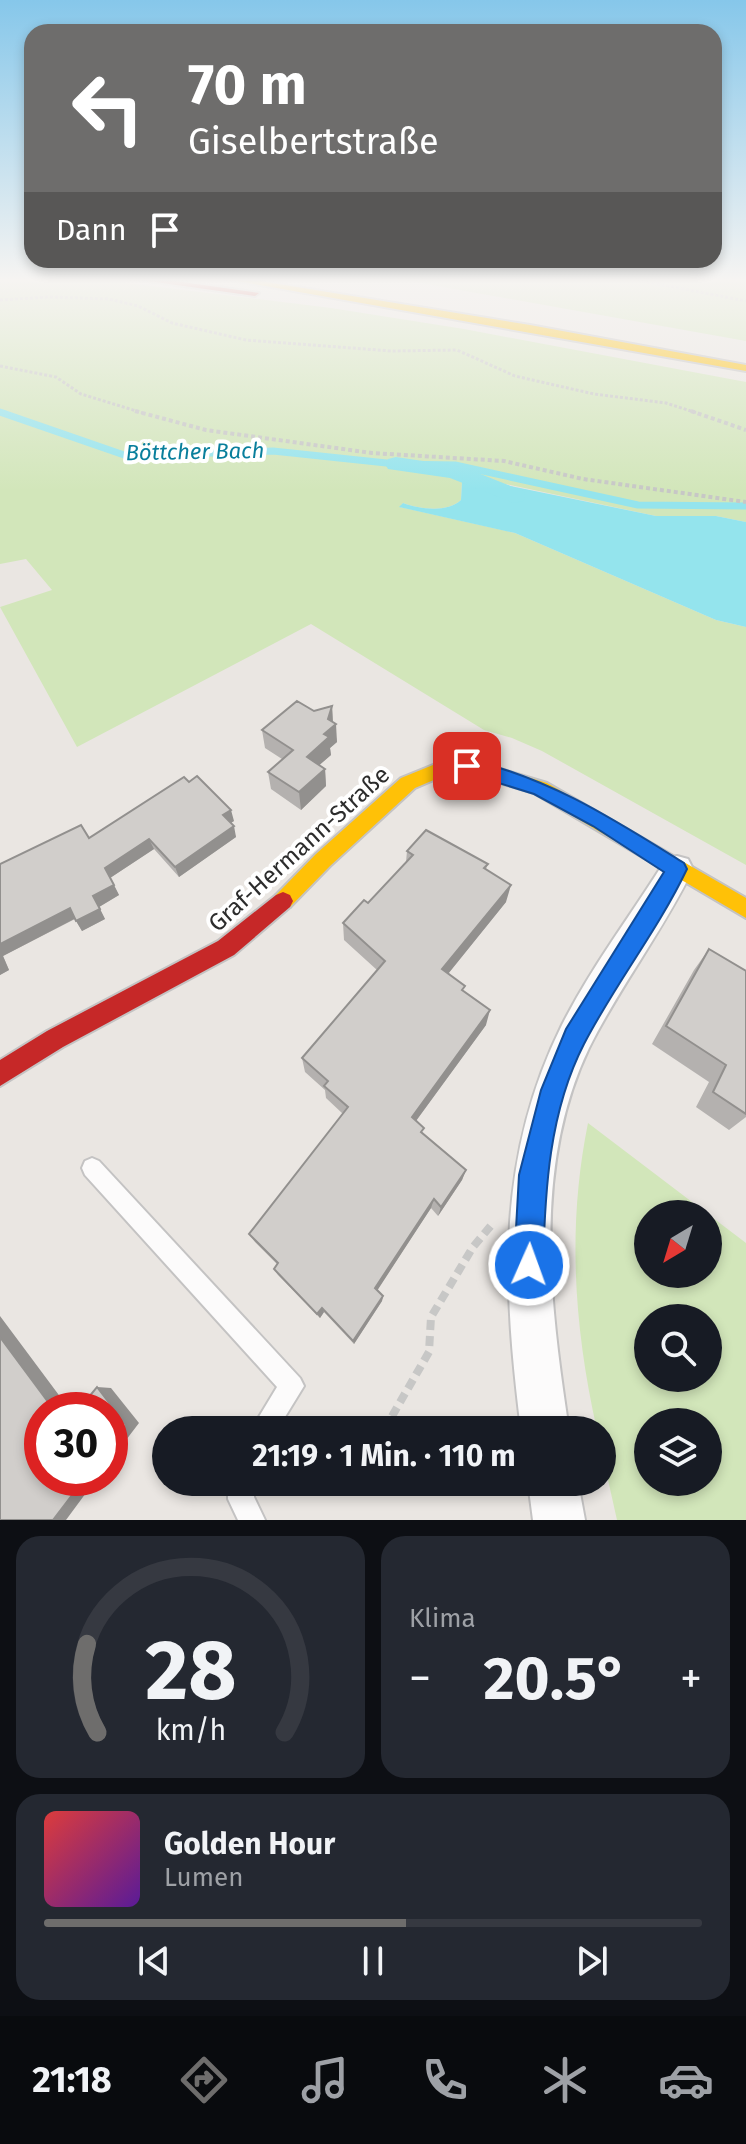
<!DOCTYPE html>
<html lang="de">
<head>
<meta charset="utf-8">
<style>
  body { margin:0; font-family:"Fira Sans",sans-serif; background:#242831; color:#f1f3f6; height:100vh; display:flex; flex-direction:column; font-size:30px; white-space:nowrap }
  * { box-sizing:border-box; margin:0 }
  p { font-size:26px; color:#9ea1a6 }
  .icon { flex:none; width:44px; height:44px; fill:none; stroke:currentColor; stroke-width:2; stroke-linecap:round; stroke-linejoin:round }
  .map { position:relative; height:1520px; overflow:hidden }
  .sheet { display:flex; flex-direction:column; gap:16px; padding:16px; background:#0d0f14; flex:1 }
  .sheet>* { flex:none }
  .top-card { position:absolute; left:24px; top:24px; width:698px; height:244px; border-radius:24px; box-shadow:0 4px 12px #0003; background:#6e6d6c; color:#fff; overflow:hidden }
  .needle { width:52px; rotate:218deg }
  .controls { position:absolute; left:634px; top:1200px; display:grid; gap:16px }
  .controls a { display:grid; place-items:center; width:88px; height:88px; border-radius:50%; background:#171b24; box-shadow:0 4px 12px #0003; font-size:40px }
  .speed { position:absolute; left:24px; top:1392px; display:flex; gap:16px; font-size:40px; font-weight:700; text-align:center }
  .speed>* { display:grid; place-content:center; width:104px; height:104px; border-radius:50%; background:#171b24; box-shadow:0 4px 12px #0003; line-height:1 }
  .speed .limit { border:12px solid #d22; background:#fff; color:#111 }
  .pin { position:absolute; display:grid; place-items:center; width:68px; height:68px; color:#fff; margin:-34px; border-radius:16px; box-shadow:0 4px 12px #0006 }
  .me { position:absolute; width:88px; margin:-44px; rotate:2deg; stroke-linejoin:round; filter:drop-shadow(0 0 6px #0008) }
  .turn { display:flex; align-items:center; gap:28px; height:168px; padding:0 32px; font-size:36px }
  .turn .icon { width:104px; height:104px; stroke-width:2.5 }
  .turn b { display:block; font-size:56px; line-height:68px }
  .then { display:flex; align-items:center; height:76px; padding:0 32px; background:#0003; gap:16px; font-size:30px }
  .big { font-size:60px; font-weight:700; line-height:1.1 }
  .sheet .tile { flex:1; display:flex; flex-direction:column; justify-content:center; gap:12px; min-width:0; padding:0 28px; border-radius:24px; background:#242831 }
  .sheet .dial { align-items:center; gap:0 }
  .dial svg { height:208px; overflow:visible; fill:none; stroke:#363941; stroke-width:7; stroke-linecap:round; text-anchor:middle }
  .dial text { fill:#f1f3f6; stroke:none }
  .song { display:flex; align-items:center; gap:24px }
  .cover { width:96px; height:96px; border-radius:12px; background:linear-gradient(135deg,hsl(0 70% 55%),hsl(270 70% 35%)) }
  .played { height:8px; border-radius:4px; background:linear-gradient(90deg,#6e6d6c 55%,#363941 55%) }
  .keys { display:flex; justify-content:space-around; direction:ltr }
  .heat { display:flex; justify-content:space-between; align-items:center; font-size:44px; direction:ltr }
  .sheet .tiles { flex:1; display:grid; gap:16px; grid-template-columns:1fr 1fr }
  .tile:last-child { grid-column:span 2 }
  .trip { position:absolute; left:152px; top:1416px; width:464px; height:80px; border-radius:40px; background:#171b24; box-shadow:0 4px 12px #0003; font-weight:700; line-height:80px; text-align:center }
  .dock { display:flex; height:128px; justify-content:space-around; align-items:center; background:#090b0e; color:#9ea1a6 }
  .dock .icon { width:56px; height:56px }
  .dock .current { color:#6e6d6c }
  .dock b { font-size:36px; color:#f1f3f6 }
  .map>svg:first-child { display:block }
  .green { fill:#d2e6ba; fill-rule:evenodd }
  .water { fill:#94e4ed }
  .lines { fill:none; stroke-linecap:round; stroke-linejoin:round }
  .stream-far1 { stroke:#94e4ed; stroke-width:5 }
  .stream { stroke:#94e4ed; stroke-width:7 }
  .canal { fill:#94e4ed; fill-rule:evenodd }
  .lane-casing { stroke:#c4c3c3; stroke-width:4 }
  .street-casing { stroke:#c4c3c3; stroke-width:4 }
  .slow-casing { stroke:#c4c3c3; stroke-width:4 }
  .jam-casing { stroke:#c4c3c3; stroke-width:4 }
  .path-far2 { stroke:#c7c7c6; stroke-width:3; stroke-dasharray:3 2; stroke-linecap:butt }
  .path-far1 { stroke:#c7c7c6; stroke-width:4; stroke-dasharray:4 3; stroke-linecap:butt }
  .path { stroke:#c7c7c6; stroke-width:8; stroke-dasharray:10 6; stroke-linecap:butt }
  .lane { fill:#fcfbfb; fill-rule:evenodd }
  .street { fill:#fcfbfb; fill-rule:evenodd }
  .slow { fill:#ffc107; fill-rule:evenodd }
  .jam { fill:#c62828; fill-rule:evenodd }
  .wall { fill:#b4b1af }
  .shaded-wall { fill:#92908e }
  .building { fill:#d1cecb; stroke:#92908e; stroke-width:2 }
  .route { fill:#1a73e8; stroke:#114b97; stroke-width:2 }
  .labels { text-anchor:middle; stroke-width:8; stroke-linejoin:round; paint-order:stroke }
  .far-water-label { font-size:22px; font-style:italic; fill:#097f9c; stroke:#fff }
  .street-label { font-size:24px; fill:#2c2c2c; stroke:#fff }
</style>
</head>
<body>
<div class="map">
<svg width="746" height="1520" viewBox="0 0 746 1520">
  <rect width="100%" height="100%" fill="#eae6e2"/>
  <path class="green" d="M0,278H85L331,308L464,329L746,382V522L716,516H656L477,478L462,482L461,500C447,513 420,509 403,503L400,507L515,533L716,620L746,627V865L542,751L512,738L484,730L311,624L77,747L0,607L52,590L26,559L0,564V413L129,458L280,453L274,449L129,455L0,411Z
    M393,278H746V341Z
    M588,1123L746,1243V1520H617L602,1453V1430H597C574,1327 567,1227 588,1123ZM648,1214H708V1274H648ZM648,1318H708V1378H648ZM648,1422H708V1482H648Z"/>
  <path class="water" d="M472,478L656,516H716L746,522V627L716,620L515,533L399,507L403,503C420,509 447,513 461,500L462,482Z"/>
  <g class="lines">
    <path class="stream-far1" d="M0,412L4,413"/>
    <path class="stream" d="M0,412L127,456L273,451L396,464L455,465L638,505L746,506"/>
    <path class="canal" d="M396,457L463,467L523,491L526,496L523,501L514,503L450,478L388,469L385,464L388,459Z"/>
    <g class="lane-casing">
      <path id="lane" d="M92,1158L99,1161L300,1378L304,1386L277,1430H251L277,1387L85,1175L82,1168L85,1161Z
        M228,1482H254V1497L265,1520H238L228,1499Z"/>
    </g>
    <g class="street-casing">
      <path id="street" d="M677,856L688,859L693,869C663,931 620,986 589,1048C532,1167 550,1304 569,1430H521C503,1286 496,1158 562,1025C591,967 632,914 666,859Z
        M528,1482H578L585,1520H533Z"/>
    </g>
    <g class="slow-casing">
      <path id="slow" d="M220,278H241L530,325L746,365V371Z
        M467,759L547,783L746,898V918L534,793L467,773L436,779L415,788L330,866L290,907L283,910L276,907L273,901L276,895L316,854L401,778L433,765Z"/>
    </g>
    <g class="jam-casing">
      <path id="jam" d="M127,278H154L259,293L255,296Z
        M283,892L290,895L293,901L290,907L234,955L63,1047L0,1086V1060L47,1031L218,941L276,895Z"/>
    </g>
    <path class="path-far2" d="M627,278L746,301
      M0,300L49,297L109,299L138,306L172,323L246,340L392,351L457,350L515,376L594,394L666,403L697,413
      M0,366L56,377L81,394L143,413"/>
    <path class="path-far1" d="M135,411L206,430L372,453L504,461L583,479L746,502
      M691,411L746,430"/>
    <path class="path" d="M384,1430L429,1352L431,1317L473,1247L494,1222"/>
    <use href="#lane" class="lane"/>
    <use href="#street" class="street"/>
    <use href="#slow" class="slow"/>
    <use href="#jam" class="jam"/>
  </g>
  <path class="wall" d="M332,706L333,722L337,742L330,748L331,755L319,765L325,769L326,786L301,810L271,789L268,772L282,759L265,748L262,730L314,711Z
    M234,821L230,823L236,837L179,877L154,849L110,878L119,895L99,907L105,919L82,931L75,919L3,956L9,970L0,975V864L89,838Z
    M407,851L488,864L486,869L506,902L448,974L464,991L486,1025L416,1121L423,1134L466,1170L462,1180L438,1216L431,1208L377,1290L383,1296L382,1301L354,1344L324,1312L320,1318L278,1275L274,1269L277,1264L255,1242L249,1234L343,1114L326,1098L325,1090L305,1072L302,1058L377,970L344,940L343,923L368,903L406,862Z
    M709,949L746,971V1117L729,1130L696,1107L709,1082L652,1044L694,970Z"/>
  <path class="shaded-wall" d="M332,706L333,725L336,724L337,742L330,748L331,755L308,775L307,757L324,734Z
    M325,769L326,786L301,810L299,792Z
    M231,810L234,821L226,826L223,815Z
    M234,826L236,837L179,877L175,867Z
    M149,839L154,849L110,878L105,868Z
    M114,885L119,895L99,907L105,919L82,931L76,921L93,896Z
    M511,885L506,902L439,985L442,969Z
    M70,908L76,918L3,956L9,970L0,975V944Z
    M490,1010L486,1025L410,1129L412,1117Z
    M466,1170L462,1180L438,1216L441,1207Z
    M434,1199L431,1208L375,1294V1288Z
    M383,1296L382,1301L354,1344L353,1341Z
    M322,1308L324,1312L320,1318L317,1314Z
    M0,1316L70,1410H54L0,1337Z
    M97,1387L111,1388L139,1423L110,1461V1445Z
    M85,1478H97L66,1520H53Z"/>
  <path class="building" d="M297,701L314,711L332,706L328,719L336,724L324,734L329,737L307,757L325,769L299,792L268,772L293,750L262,730Z
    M197,776L231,810L223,815L234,826L175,867L149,839L105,868L114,885L93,896L100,909L76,921L70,908L0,944V864L81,825L89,838L184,777L189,782Z
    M426,830L488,864L484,868L511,885L442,969L465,986L462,990L490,1010L412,1117L424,1128L421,1132L466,1170L441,1207L434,1199L375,1288L383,1296L353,1341L322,1308L317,1314L274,1269L278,1263L249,1234L348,1107L324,1086L328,1081L302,1058L385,961L343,923L364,900L368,903L413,855L407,851Z
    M709,949L746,971V1114L713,1092L726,1065L666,1026Z
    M0,1337L54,1410H42V1478H85L53,1520H0Z
    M97,1387L126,1425L110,1445V1410H78Z"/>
  <linearGradient id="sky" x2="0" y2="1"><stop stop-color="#86c7ea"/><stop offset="0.57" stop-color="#f6f4f2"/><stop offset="1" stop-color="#f6f4f2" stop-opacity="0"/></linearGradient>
  <rect width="746" height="491" fill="url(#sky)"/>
  <path class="route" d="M467,759C550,778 613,819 684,863L687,869C658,930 615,984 584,1044C549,1112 545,1190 543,1265L539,1275L529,1279L519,1275L514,1265L519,1175L541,1090L566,1029L664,872L593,826L534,794L460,771L457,766L460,761Z"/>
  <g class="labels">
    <g class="far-water-label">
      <text transform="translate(195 451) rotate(-1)" y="8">Böttcher Bach</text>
    </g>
    <g class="street-label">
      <text transform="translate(299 849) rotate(-42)" y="8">Graf-Hermann-Straße</text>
    </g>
  </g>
</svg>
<div class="controls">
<a><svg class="needle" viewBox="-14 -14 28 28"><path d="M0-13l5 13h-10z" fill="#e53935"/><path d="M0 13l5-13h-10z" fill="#9ea1a6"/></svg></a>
<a><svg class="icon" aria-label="search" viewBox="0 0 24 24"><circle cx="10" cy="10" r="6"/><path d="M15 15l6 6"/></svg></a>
<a><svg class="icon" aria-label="layers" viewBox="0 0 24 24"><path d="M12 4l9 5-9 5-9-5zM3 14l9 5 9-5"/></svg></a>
</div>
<div class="speed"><div class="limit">30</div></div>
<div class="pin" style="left:467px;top:766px;background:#d93025"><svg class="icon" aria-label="arrive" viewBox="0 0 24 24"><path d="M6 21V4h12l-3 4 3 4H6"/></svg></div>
<svg class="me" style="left:529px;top:1265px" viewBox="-20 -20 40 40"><circle r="17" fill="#1a73e8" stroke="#fff" stroke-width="3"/><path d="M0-11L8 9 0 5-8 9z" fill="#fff"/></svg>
<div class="trip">21:19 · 1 Min. · 110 m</div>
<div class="top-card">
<div class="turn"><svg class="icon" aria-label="left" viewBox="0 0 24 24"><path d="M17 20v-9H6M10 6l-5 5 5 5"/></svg><div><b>70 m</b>Giselbertstraße</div></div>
<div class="then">Dann<svg class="icon" aria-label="arrive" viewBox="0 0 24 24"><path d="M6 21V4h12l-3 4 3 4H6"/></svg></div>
</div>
</div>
<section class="sheet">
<div class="tiles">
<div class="tile dial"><svg viewBox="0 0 100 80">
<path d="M14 69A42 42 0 1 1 86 69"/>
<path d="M14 69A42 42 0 0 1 10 35" stroke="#6e6d6c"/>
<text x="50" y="56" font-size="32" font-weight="700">28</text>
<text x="50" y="72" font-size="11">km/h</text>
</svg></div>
<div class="tile"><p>Klima</p>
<div class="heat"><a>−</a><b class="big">20.5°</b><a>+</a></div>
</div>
<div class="tile">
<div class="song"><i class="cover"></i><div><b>Golden Hour</b><p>Lumen</p></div></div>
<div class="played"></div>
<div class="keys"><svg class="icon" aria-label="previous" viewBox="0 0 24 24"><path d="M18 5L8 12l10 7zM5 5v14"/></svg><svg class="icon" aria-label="pause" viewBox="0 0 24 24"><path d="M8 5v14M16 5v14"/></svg><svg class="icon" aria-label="next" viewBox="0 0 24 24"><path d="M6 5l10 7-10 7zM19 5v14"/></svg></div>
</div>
</div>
</section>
<nav class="dock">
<b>21:18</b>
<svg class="icon current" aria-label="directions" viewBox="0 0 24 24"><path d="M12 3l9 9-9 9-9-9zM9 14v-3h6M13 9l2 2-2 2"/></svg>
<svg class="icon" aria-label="music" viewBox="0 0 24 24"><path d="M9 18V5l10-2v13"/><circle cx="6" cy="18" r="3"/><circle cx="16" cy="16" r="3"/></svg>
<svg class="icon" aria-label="phone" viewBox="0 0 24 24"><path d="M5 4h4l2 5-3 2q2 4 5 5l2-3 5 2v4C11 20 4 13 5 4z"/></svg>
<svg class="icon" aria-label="climate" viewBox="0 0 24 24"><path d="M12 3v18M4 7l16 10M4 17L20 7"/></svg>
<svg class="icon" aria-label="car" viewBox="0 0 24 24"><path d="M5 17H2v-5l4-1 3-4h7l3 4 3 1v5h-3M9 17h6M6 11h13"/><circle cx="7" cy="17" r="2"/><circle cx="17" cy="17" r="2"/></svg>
</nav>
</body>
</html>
